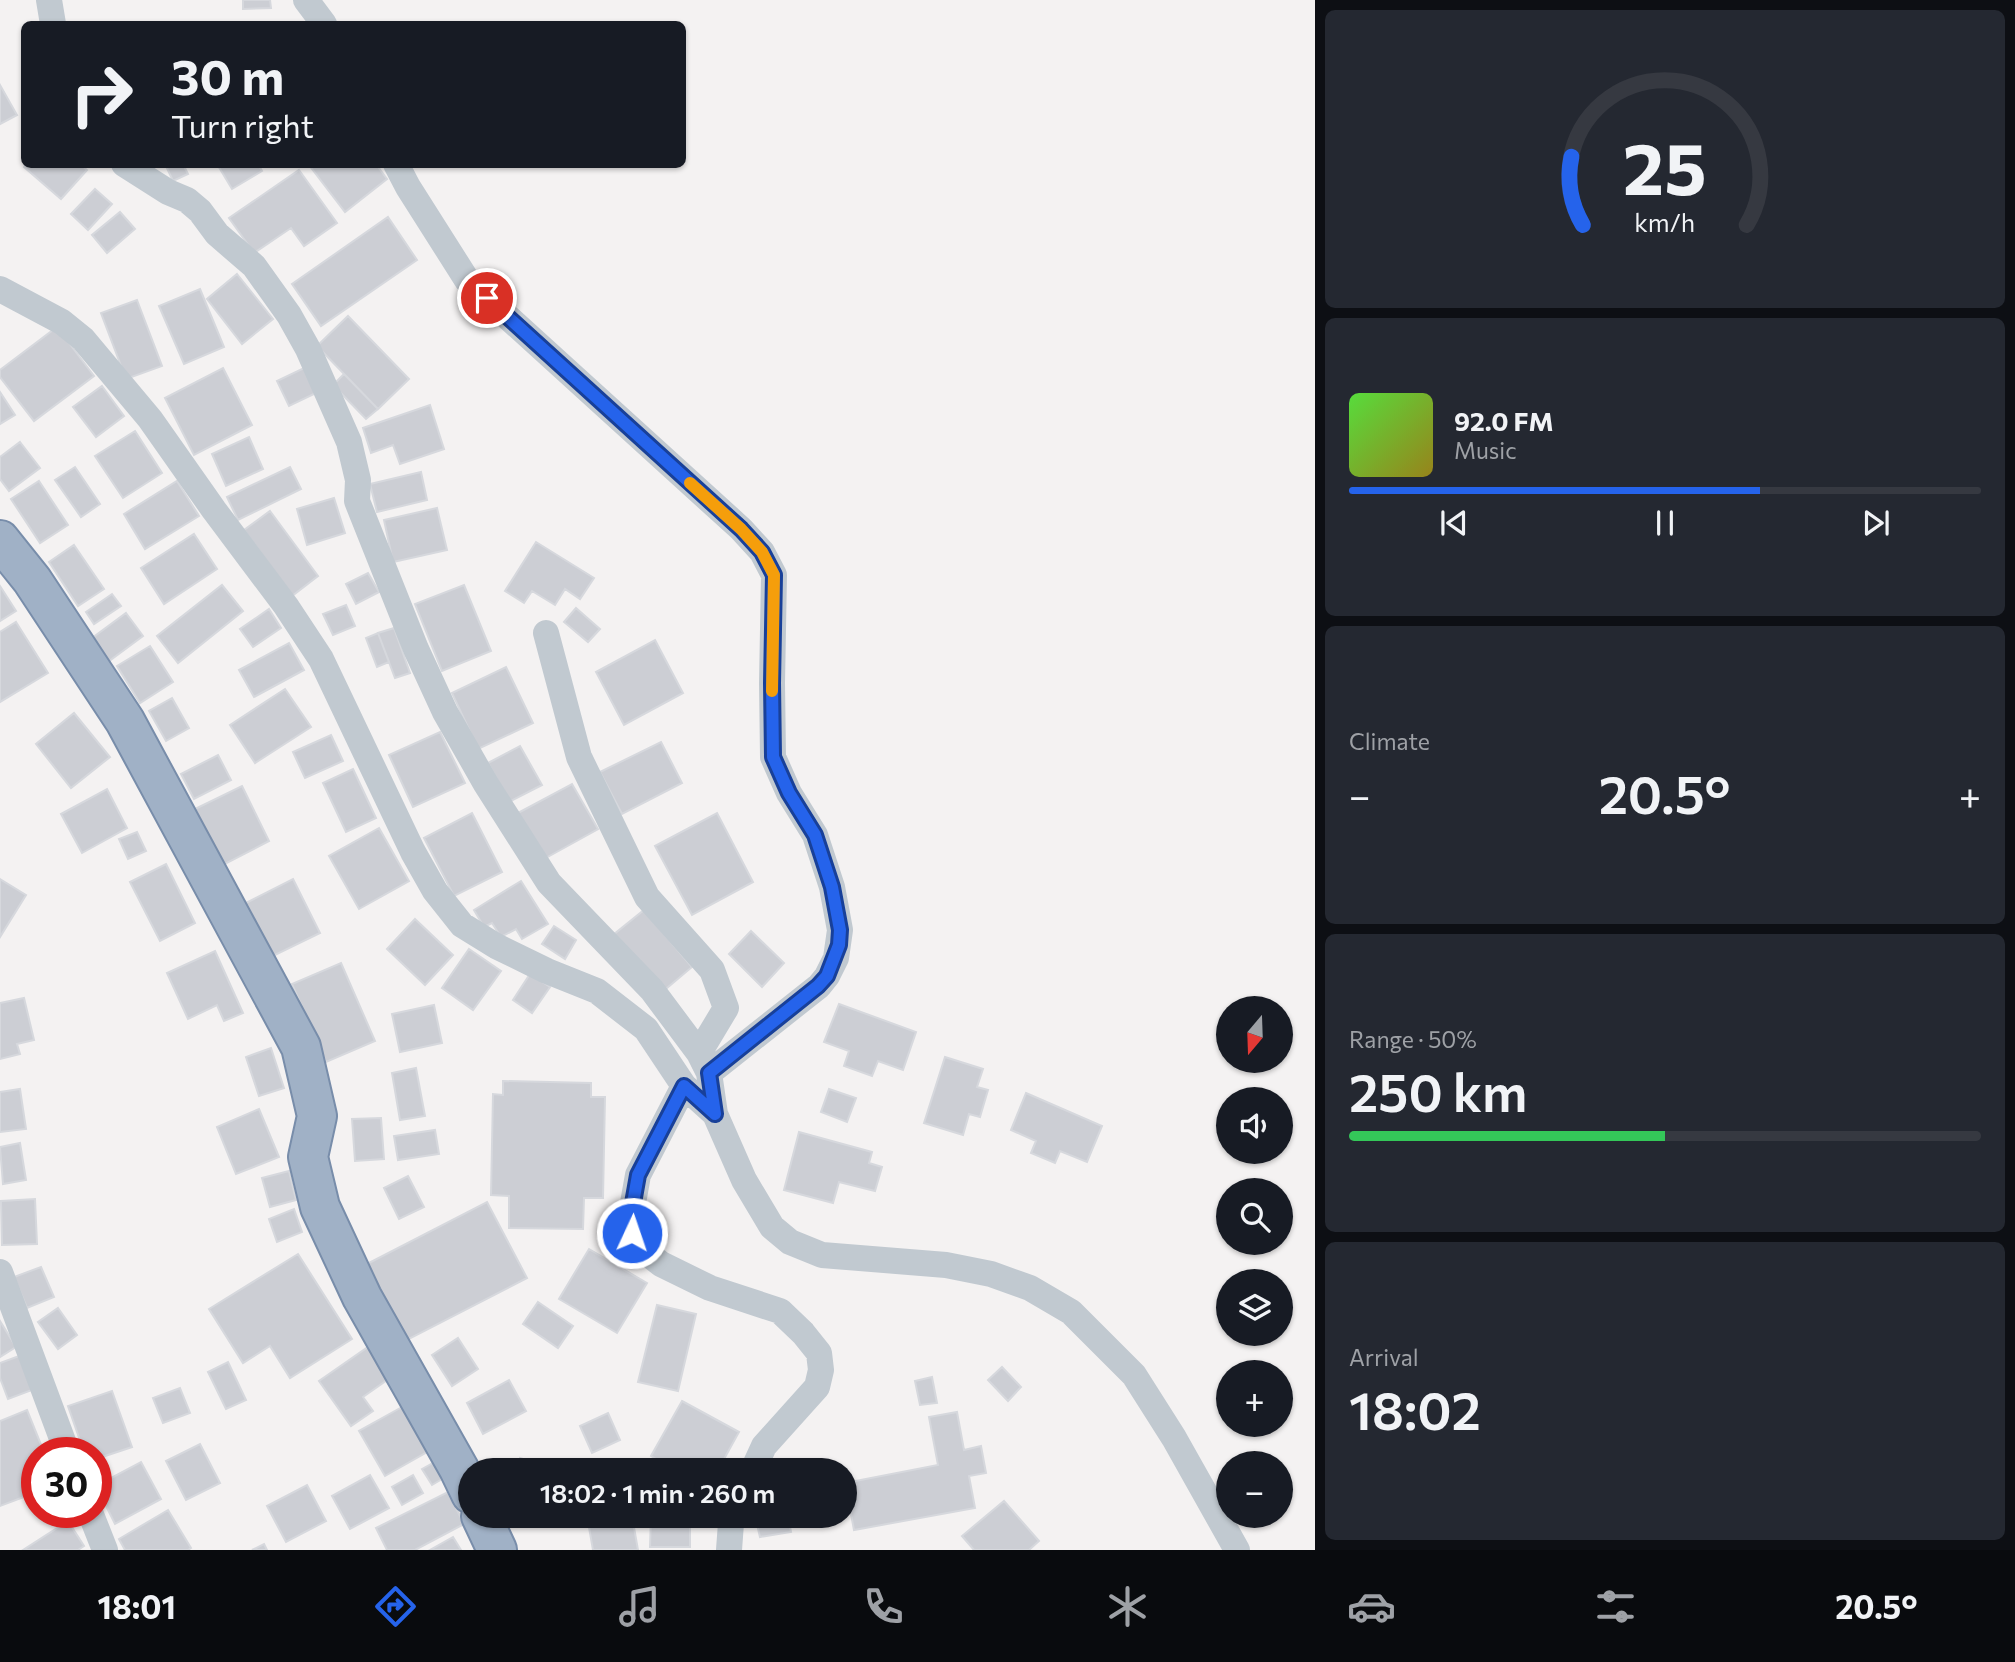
<!DOCTYPE html>
<html lang="en">
<head>
<meta charset="utf-8">
<style>
  body { margin:0; font-family:Commissioner,sans-serif; background:#242831; color:#f1f3f6; height:100vh; display:flex; flex-direction:column; font-size:26px; white-space:nowrap }
  * { box-sizing:border-box; margin:0 }
  p { font-size:23px; color:#9ea1a6 }
  .icon { flex:none; width:38px; height:38px; fill:none; stroke:currentColor; stroke-width:2; stroke-linecap:round; stroke-linejoin:round }
  .map { position:relative; flex:1; overflow:hidden }
  .sheet { display:flex; flex-direction:column; gap:10px; padding:10px; background:#0d0f14; width:700px }
  .sheet>* { flex:none }
  .guide { position:absolute; left:21px; top:21px; width:665px; height:147px; border-radius:10px; box-shadow:0 2px 5px #0004; background:#171b24; color:#f1f3f6; overflow:hidden }
  .needle { width:46px; rotate:199deg }
  .tools { position:absolute; left:1216px; top:996px; display:grid; gap:14px }
  .tools a { display:grid; place-items:center; width:77px; height:77px; border-radius:50%; background:#171b24; box-shadow:0 2px 5px #0004; font-size:35px }
  .speed { position:absolute; left:21px; top:1437px; display:flex; gap:14px; font-size:35px; font-weight:700; text-align:center }
  .speed>* { display:grid; place-content:center; width:91px; height:91px; border-radius:50%; background:#171b24; box-shadow:0 2px 5px #0004; line-height:1 }
  .speed .limit { border:10px solid #d22; background:#fff; color:#111 }
  .pin { position:absolute; display:grid; place-items:center; width:60px; height:60px; color:#fff; margin:-30px; border:4px solid #fff; border-radius:50%; box-shadow:0 2px 7px #0007 }
  .me { position:absolute; width:77px; margin:-38px; rotate:3deg; stroke-linejoin:round; filter:drop-shadow(0 0 5px #0008) }
  .turn { display:flex; align-items:center; gap:24px; height:147px; padding:0 35px; font-size:32px }
  .turn .icon { width:91px; height:91px; stroke-width:2.5 }
  .turn b { display:block; font-size:49px; line-height:60px }
  .big { font-size:52px; font-weight:600; line-height:1.1 }
  .sheet .widget { flex:1; display:flex; flex-direction:column; justify-content:center; gap:10px; min-width:0; padding:0 24px; border-radius:10px; background:#242831 }
  .sheet .dial { align-items:center; gap:0 }
  .dial svg { height:182px; overflow:visible; fill:none; stroke:#363941; stroke-width:7; stroke-linecap:round; text-anchor:middle }
  .dial text { fill:#f1f3f6; stroke:none }
  .song { display:flex; align-items:center; gap:21px }
  .cover { width:84px; height:84px; border-radius:10px; background:linear-gradient(135deg,hsl(110 70% 55%),hsl(50 70% 35%)) }
  .played { height:7px; border-radius:4px; background:linear-gradient(90deg,#2563eb 65%,#363941 65%) }
  .keys { display:flex; justify-content:space-around; direction:ltr }
  .heat { display:flex; justify-content:space-between; align-items:center; font-size:38px; direction:ltr }
  .charge { height:10px; border-radius:5px; background:linear-gradient(90deg,#34c759 50%,#363941 0) }
  .trip { position:absolute; left:458px; top:1458px; width:399px; height:70px; border-radius:35px; background:#171b24; box-shadow:0 2px 5px #0004; font-weight:600; line-height:70px; text-align:center }
  .menu { display:flex; height:112px; justify-content:space-around; align-items:center; background:#090b0e; color:#9ea1a6 }
  .menu .icon { width:49px; height:49px }
  .menu .selected { color:#2563eb }
  .menu b { font-size:32px; color:#f1f3f6 }
  main { display:flex; flex:1; min-height:0 }
  .map>svg:first-child { display:block }
  .building { fill:#ccced4; stroke:#d6d8dd; stroke-width:2 }
  .lines { fill:none; stroke-linecap:round; stroke-linejoin:round }
  .trunk-casing { stroke:#788daa; stroke-width:42 }
  .minor { stroke:#c1c9d0; stroke-width:26 }
  .trunk { stroke:#a0b1c6; stroke-width:38 }
  .route-casing { stroke:#184099; stroke-width:18 }
  .route { stroke:#2563eb; stroke-width:12 }
  .slow { stroke:#f59e0b; stroke-width:12 }
</style>
</head>
<body>
<main>
<div class="map">
<svg width="1315" height="1550" viewBox="0 0 1315 1550">
  <rect width="100%" height="100%" fill="#f4f2f2"/>
  <path class="building" d="M243,0H270L271,8L243,9Z
    M0,85L17,115L0,124Z
    M26,164H80L87,170L61,199L24,167Z
    M165,164H183L188,174L173,181Z
    M217,164H258L262,171L232,189Z
    M376,164L387,179L345,212L309,165Z
    M299,170L337,223L304,246L291,228L254,253L229,218Z
    M95,189L112,204L88,230L71,214Z
    M120,212L135,229L107,253L92,235Z
    M388,217L417,260L321,326L292,284Z
    M237,274L273,319L242,344L207,299Z
    M200,289L224,347L184,364L159,306Z
    M137,300L162,366L126,379L101,313Z
    M348,316L409,379L378,409L317,346Z
    M57,327L94,376L34,421L0,377V370Z
    M223,368L252,425L194,455L165,398Z
    M304,368L316,393L289,406L277,381Z
    M344,374L378,409L366,419L333,385Z
    M102,386L124,416L96,437L73,407Z
    M0,392L15,415L0,424Z
    M430,405L444,449L400,464L393,445L371,453L363,428Z
    M135,431L162,473L123,498L95,456Z
    M249,437L263,469L226,486L212,454Z
    M20,442L40,468L9,491L0,479V457Z
    M75,467L100,504L81,517L55,480Z
    M290,467L301,489L238,520L227,497Z
    M421,472L427,500L377,512L370,484Z
    M39,481L68,525L40,543L11,499Z
    M177,481L199,516L145,549L124,514Z
    M334,498L345,533L307,545L297,509Z
    M437,508L447,550L393,562L384,520Z
    M270,511L318,576L292,596L244,530Z
    M194,534L217,569L164,604L141,568Z
    M536,542L594,578L580,599L565,589L555,605L532,591L524,603L505,591Z
    M74,545L104,589L78,606L49,562Z
    M368,573L379,592L356,604L346,584Z
    M222,585L243,611L178,663L157,636Z
    M464,585L491,651L442,671L415,604Z
    M0,586L16,611L0,621Z
    M112,594L121,606L94,624L86,612Z
    M346,605L355,626L333,635L323,614Z
    M576,608L600,629L588,642L564,622Z
    M269,609L281,628L253,647L240,629Z
    M126,613L143,636L101,667L84,644Z
    M16,622L48,673L0,702V632Z
    M394,628L410,673L395,678L378,633Z
    M378,633L389,662L377,667L366,638Z
    M655,640L683,693L624,725L596,672Z
    M289,643L304,670L254,697L239,670Z
    M150,646L173,682L140,703L117,666Z
    M506,667L533,723L478,749L452,693Z
    M285,689L311,727L255,763L230,725Z
    M172,698L189,728L166,741L149,711Z
    M74,713L110,757L71,788L36,744Z
    M440,732L465,783L413,807L389,755Z
    M331,735L343,761L305,778L293,752Z
    M661,742L682,783L622,814L600,772Z
    M520,746L542,785L509,802L488,763Z
    M218,755L231,780L194,799L181,774Z
    M353,769L376,818L346,832L323,783Z
    M572,784L598,829L544,859L518,813Z
    M242,786L269,841L223,865L195,809Z
    M107,789L127,828L82,853L61,814Z
    M472,813L502,872L454,896L424,838Z
    M717,813L753,882L692,915L655,846Z
    M379,828L409,881L359,909L329,856Z
    M137,832L146,851L128,859L119,839Z
    M166,864L195,923L160,941L130,882Z
    M0,879L26,895L0,937Z
    M293,879L320,933L273,956L246,903Z
    M521,881L548,924L522,939L516,929L501,937L492,923L484,927L474,910Z
    M644,910L692,967L661,993L613,935Z
    M415,919L453,955L425,985L387,949Z
    M554,926L576,940L565,959L542,944Z
    M751,931L784,963L762,987L729,954Z
    M469,949L501,971L473,1010L442,988Z
    M215,951L243,1013L224,1021L217,1005L188,1019L167,973Z
    M341,963L375,1041L326,1062L292,984Z
    M530,974L550,987L532,1013L513,1000Z
    M24,998L34,1040L17,1044L20,1054L0,1059V1003Z
    M839,1004L916,1032L903,1070L878,1061L872,1076L844,1066L849,1051L824,1042Z
    M434,1005L442,1043L400,1052L392,1014Z
    M271,1048L284,1088L259,1096L246,1057Z
    M945,1057L983,1069L977,1087L988,1090L980,1117L969,1114L963,1135L924,1123Z
    M416,1068L425,1116L400,1120L392,1073Z
    M503,1081L591,1083V1097H605L603,1198H584L583,1229L509,1228V1196L491,1195L493,1094L503,1095Z
    M20,1089L26,1129L0,1132V1092Z
    M829,1089L856,1098L847,1122L821,1112Z
    M1026,1093L1102,1126L1087,1162L1060,1151L1055,1163L1031,1153L1036,1141L1011,1130Z
    M259,1109L279,1157L236,1174L217,1127Z
    M381,1118L384,1159L355,1161L352,1119Z
    M435,1130L439,1154L398,1160L394,1136Z
    M799,1132L872,1152L869,1163L882,1167L875,1191L839,1182L833,1203L784,1190Z
    M20,1143L26,1180L3,1184L0,1147Z
    M289,1171L296,1200L270,1207L262,1178Z
    M408,1176L424,1207L399,1219L384,1188Z
    M35,1199L37,1244L2,1245L1,1201Z
    M487,1202L527,1278L405,1341L365,1265Z
    M294,1209L302,1232L277,1242L269,1219Z
    M589,1249L647,1283L617,1333L559,1299Z
    M298,1254L352,1339L290,1378L270,1346L243,1363L209,1309Z
    M41,1267L54,1297L27,1308L14,1277Z
    M538,1302L573,1326L558,1348L523,1324Z
    M657,1305L696,1314L678,1391L638,1382Z
    M58,1308L77,1335L58,1349L38,1322Z
    M0,1321L16,1347L0,1357Z
    M458,1338L478,1369L452,1386L432,1355Z
    M368,1347L390,1378L363,1397L373,1411L351,1426L319,1381Z
    M19,1356L32,1390L8,1399L0,1378V1363Z
    M228,1362L246,1400L226,1409L208,1372Z
    M1002,1367L1021,1387L1008,1401L988,1380Z
    M932,1377L937,1403L920,1405L915,1381Z
    M509,1380L526,1411L483,1434L467,1403Z
    M180,1388L190,1413L163,1423L153,1398Z
    M112,1391L132,1447L96,1459V1452H84L68,1406Z
    M682,1401L739,1432L718,1470H675L651,1456Z
    M402,1407L427,1452L385,1476L359,1431Z
    M27,1410L44,1452H37V1492L0,1506V1421Z
    M957,1412L964,1450L981,1446L986,1473L969,1476L975,1508L854,1530L845,1483L938,1465L929,1417Z
    M608,1413L620,1440L592,1453L580,1426Z
    M200,1444L220,1483L186,1500L166,1461Z
    M520,1458L547,1467L546,1470H516Z
    M440,1459L449,1475L432,1485L422,1469Z
    M141,1462L161,1499L115,1524L96,1486Z
    M370,1475L389,1508L350,1529L332,1496Z
    M413,1475L423,1493L402,1505L392,1487Z
    M307,1485L326,1521L286,1542L267,1506Z
    M448,1492L464,1524L415,1550H387L376,1528Z
    M1004,1501L1039,1541L1029,1550H974L962,1536Z
    M168,1510L191,1548L188,1550H125L119,1539Z
    M587,1516H632L638,1550H593Z
    M651,1516H690V1547H650Z
    M755,1516H788L791,1532L760,1537Z
    M68,1521L84,1546L78,1550H23Z
    M453,1537L461,1550H430Z
    M264,1544L267,1550H252Z"/>
  <g class="lines">
    <g class="trunk-casing">
      <path id="trunk" d="M0,540L32,580L125,721L301,1047L317,1116L308,1157L320,1207L362,1297L459,1469L471,1494
        M481,1516L497,1550"/>
    </g>
    <path class="minor" d="M49,0L53,24
      M306,0L324,24
      M124,164L168,192L187,200L200,211L217,234L254,266L289,315L308,349L349,442L358,480L357,501L416,649L445,712L486,784L549,883L652,990L699,1053L709,1073L715,1114
      M396,164L408,187L467,280L741,529L762,552L774,575L772,683L773,757L789,793L815,835L832,887L840,930L836,958L827,976L819,986L709,1073
      M0,289L62,322L83,339L150,419L214,510L286,606L321,659L413,852L435,891L462,925L496,946L547,971L597,991L646,1029L684,1086L715,1114L744,1180L772,1227L790,1242L822,1255L946,1265L991,1274L1030,1288L1071,1312L1134,1375L1174,1438L1237,1550
      M546,633L579,757L647,897L712,970L726,1008L699,1053
      M684,1086L638,1175L633,1203L632,1233L638,1246L661,1264L710,1288L780,1311L803,1333L819,1353L821,1370L817,1387L764,1446L753,1470
      M0,1272L67,1452
      M90,1512L105,1550
      M729,1550L731,1523L734,1516"/>
    <use href="#trunk" class="trunk"/>
  </g>
  <g class="lines">
    <g class="route-casing">
      <path id="route" d="M487,298L741,529L762,552L774,575L772,683L773,757L789,793L815,835L832,887L840,930L839,945L827,976L818,986L709,1073L715,1114L684,1086L638,1175L633,1203L632,1233"/>
    </g>
    <use href="#route" class="route"/>
    <path class="slow" d="M690,483L741,529L762,552L774,575L772,691"/>
  </g>
</svg>
<div class="tools">
<a><svg class="needle" viewBox="-14 -14 28 28"><path d="M0-13l5 13h-10z" fill="#e53935"/><path d="M0 13l5-13h-10z" fill="#9ea1a6"/></svg></a>
<a><svg class="icon" aria-label="sound" viewBox="0 0 24 24"><path d="M4 9h4l5-4v14l-5-4H4zM17 9q2 3 0 6"/></svg></a>
<a><svg class="icon" aria-label="search" viewBox="0 0 24 24"><circle cx="10" cy="10" r="6"/><path d="M15 15l6 6"/></svg></a>
<a><svg class="icon" aria-label="layers" viewBox="0 0 24 24"><path d="M12 4l9 5-9 5-9-5zM3 14l9 5 9-5"/></svg></a>
<a>+</a>
<a>−</a>
</div>
<div class="speed"><div class="limit">30</div></div>
<div class="pin" style="left:487px;top:298px;background:#d93025"><svg class="icon" aria-label="arrive" viewBox="0 0 24 24"><path d="M6 21V4h12l-3 4 3 4H6"/></svg></div>
<svg class="me" style="left:632px;top:1233px" viewBox="-20 -20 40 40"><circle r="17" fill="#2563eb" stroke="#fff" stroke-width="3"/><path d="M0-11L8 9 0 5-8 9z" fill="#fff"/></svg>
<div class="trip">18:02 · 1 min · 260 m</div>
<div class="guide">
<div class="turn"><svg class="icon" aria-label="right" viewBox="0 0 24 24"><path d="M7 20v-9h11M14 6l5 5-5 5"/></svg><div><b>30 m</b>Turn right</div></div>
</div>
</div>
<section class="sheet">
<div class="widget dial"><svg viewBox="0 0 100 80">
<path d="M14 69A42 42 0 1 1 86 69"/>
<path d="M14 69A42 42 0 0 1 9 39" stroke="#2563eb"/>
<text x="50" y="56" font-size="32" font-weight="700">25</text>
<text x="50" y="72" font-size="11">km/h</text>
</svg></div>
<div class="widget">
<div class="song"><i class="cover"></i><div><b>92.0 FM</b><p>Music</p></div></div>
<div class="played"></div>
<div class="keys"><svg class="icon" aria-label="previous" viewBox="0 0 24 24"><path d="M18 5L8 12l10 7zM5 5v14"/></svg><svg class="icon" aria-label="pause" viewBox="0 0 24 24"><path d="M8 5v14M16 5v14"/></svg><svg class="icon" aria-label="next" viewBox="0 0 24 24"><path d="M6 5l10 7-10 7zM19 5v14"/></svg></div>
</div>
<div class="widget"><p>Climate</p>
<div class="heat"><a>−</a><b class="big">20.5°</b><a>+</a></div>
</div>
<div class="widget"><p>Range · 50%</p><b class="big">250 km</b><div class="charge"></div></div>
<div class="widget"><p>Arrival</p><b class="big">18:02</b></div>
</section>
</main>
<nav class="menu">
<b>18:01</b>
<svg class="icon selected" aria-label="directions" viewBox="0 0 24 24"><path d="M12 3l9 9-9 9-9-9zM9 14v-3h6M13 9l2 2-2 2"/></svg>
<svg class="icon" aria-label="music" viewBox="0 0 24 24"><path d="M9 18V5l10-2v13"/><circle cx="6" cy="18" r="3"/><circle cx="16" cy="16" r="3"/></svg>
<svg class="icon" aria-label="phone" viewBox="0 0 24 24"><path d="M5 4h4l2 5-3 2q2 4 5 5l2-3 5 2v4C11 20 4 13 5 4z"/></svg>
<svg class="icon" aria-label="climate" viewBox="0 0 24 24"><path d="M12 3v18M4 7l16 10M4 17L20 7"/></svg>
<svg class="icon" aria-label="car" viewBox="0 0 24 24"><path d="M5 17H2v-5l4-1 3-4h7l3 4 3 1v5h-3M9 17h6M6 11h13"/><circle cx="7" cy="17" r="2"/><circle cx="17" cy="17" r="2"/></svg>
<svg class="icon" aria-label="filters" viewBox="0 0 24 24"><path d="M4 7h16M4 17h16"/><circle cx="9" cy="7" r="2"/><circle cx="15" cy="17" r="2"/></svg>
<b>20.5°</b>
</nav>
</body>
</html>
